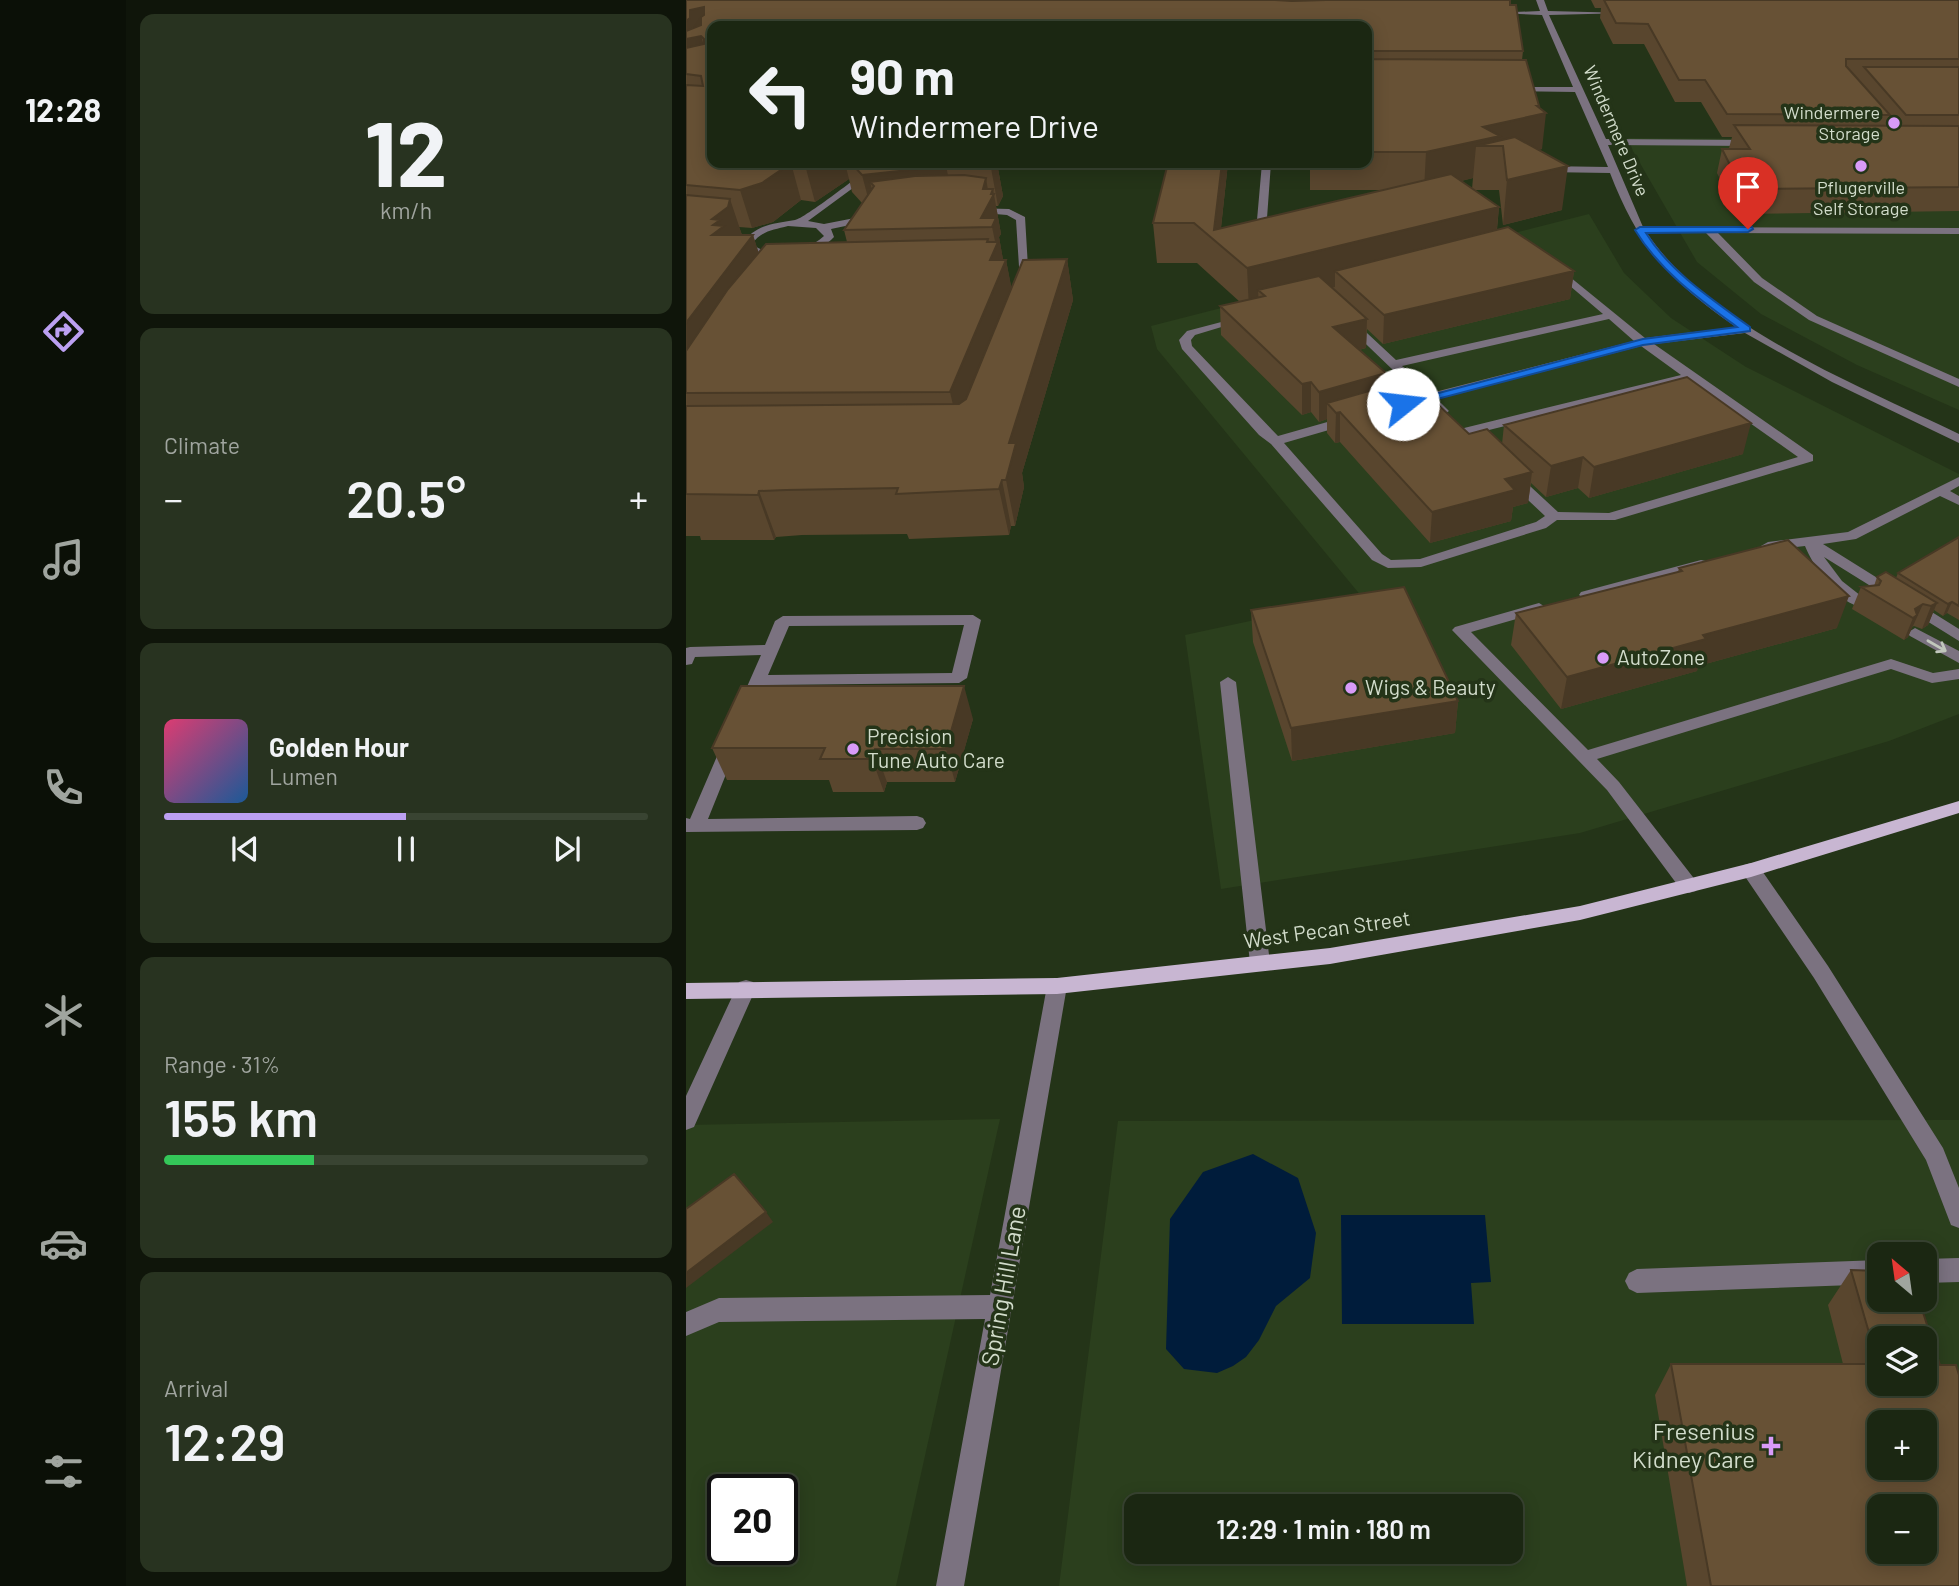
<!DOCTYPE html>
<html lang="en">
<head>
<meta charset="utf-8">
<style>
  body { margin:0; font-family:Barlow,sans-serif; background:#283320; color:#f1f3f6; height:100vh; display:flex; flex-direction:column; font-size:26px; white-space:nowrap }
  * { box-sizing:border-box; margin:0 }
  p { font-size:23px; color:#a0a59f }
  .icon { flex:none; width:38px; height:38px; fill:none; stroke:currentColor; stroke-width:2; stroke-linecap:round; stroke-linejoin:round }
  .map { position:relative; flex:1; overflow:hidden }
  .side { display:flex; flex-direction:column; gap:14px; padding:14px; background:#0f150a; width:560px }
  .side>* { flex:none }
  .banner { position:absolute; left:21px; top:21px; width:665px; height:147px; border-radius:14px; box-shadow:0 4px 18px #0003,0 0 0 2px #394432; background:#1b2712; color:#f1f3f6; overflow:hidden }
  .needle { width:46px; rotate:331deg }
  .controls { position:absolute; left:1181px; top:1242px; display:grid; gap:14px }
  .controls a { display:grid; place-items:center; width:70px; height:70px; border-radius:14px; background:#1b2712; box-shadow:0 4px 18px #0003,0 0 0 2px #394432; font-size:35px }
  .speed { position:absolute; left:21px; top:1474px; display:flex; gap:14px; font-size:35px; font-weight:700; text-align:center }
  .speed>* { display:grid; place-content:center; width:91px; height:91px; border-radius:50%; background:#1b2712; box-shadow:0 4px 18px #0003,0 0 0 2px #394432; line-height:1 }
  .speed .limit { border:4px solid #111; border-radius:10px; background:#fff; color:#111 }
  .pin { position:absolute; display:grid; place-items:center; width:60px; height:60px; color:#fff; margin:-72px -30px; border-radius:50% 50% 50% 0; rotate:-45deg; box-shadow:0 0 7px #0007 }
  .pin .icon { rotate:45deg }
  .me { position:absolute; width:77px; margin:-38px; rotate:74deg; stroke-linejoin:round; filter:drop-shadow(0 0 5px #0008) }
  .turn { display:flex; align-items:center; gap:24px; height:147px; padding:0 28px; font-size:32px }
  .turn .icon { width:91px; height:91px; stroke-width:2.5 }
  .turn b { display:block; font-size:49px; line-height:60px }
  .big { font-size:52px; font-weight:600; line-height:1.1 }
  .side .widget { flex:1; display:flex; flex-direction:column; justify-content:center; gap:10px; min-width:0; padding:0 24px; border-radius:14px; background:#283320 }
  .side .dial { align-items:center; gap:0 }
  .dial b { font-size:91px; line-height:1 }
  .song { display:flex; align-items:center; gap:21px }
  .cover { width:84px; height:84px; border-radius:10px; background:linear-gradient(135deg,hsl(340 70% 55%),hsl(210 70% 35%)) }
  .played { height:7px; border-radius:4px; background:linear-gradient(90deg,#bca0f2 50%,#394432 50%) }
  .keys { display:flex; justify-content:space-around; direction:ltr }
  .heat { display:flex; justify-content:space-between; align-items:center; font-size:38px; direction:ltr }
  .charge { height:10px; border-radius:5px; background:linear-gradient(90deg,#34c759 31%,#394432 0) }
  .trip { position:absolute; left:438px; top:1494px; width:399px; height:70px; border-radius:14px; background:#1b2712; box-shadow:0 4px 18px #0003,0 0 0 2px #394432; font-weight:600; line-height:70px; text-align:center }
  main { display:flex; flex:1; min-height:0 }
  .dock { display:flex; flex-direction:column; width:126px; justify-content:space-around; align-items:center; background:#0b1007; color:#a0a59f }
  .dock .icon { width:49px; height:49px }
  .dock .current { color:#bca0f2 }
  .dock b { font-size:32px; color:#f1f3f6 }
  .map>svg:first-child { display:block }
  .built { fill:#2b3f1d; fill-rule:evenodd }
  .water { fill:#001c3b }
  .lines { fill:none; stroke-linecap:round; stroke-linejoin:round }
  .minor { fill:#7b7280; fill-rule:evenodd }
  .major { fill:#c8b6d2; fill-rule:evenodd }
  .wall { fill:#59462e; fill-rule:evenodd }
  .shaded-wall { fill:#483925 }
  .building { fill:#675135; stroke:#483925; stroke-width:2; fill-rule:evenodd }
  .oneway { stroke:#c1c7bc }
  .route { fill:#1a73e8; stroke:#114b97; stroke-width:2 }
  .poi-dot { fill:#d89bf8; stroke:#243418; stroke-width:2.5 }
  .labels { text-anchor:middle; stroke-width:7; stroke-linejoin:round; paint-order:stroke }
  .far-poi-label { font-size:18px; fill:#d2dccb; stroke:#243418; text-anchor:end }
  .far-street-label { font-size:18px; fill:#d2dccb; stroke:#243418 }
  .poi-label { font-size:21px; fill:#d2dccb; stroke:#243418; text-anchor:start }
  .street-label { font-size:21px; fill:#d2dccb; stroke:#243418 }
  .near-street-label { font-size:24px; fill:#d2dccb; stroke:#243418 }
  .near-poi-label { font-size:24px; fill:#d2dccb; stroke:#243418; text-anchor:end }
</style>
</head>
<body>
<main>
<nav class="dock">
<b>12:28</b>
<svg class="icon current" aria-label="directions" viewBox="0 0 24 24"><path d="M12 3l9 9-9 9-9-9zM9 14v-3h6M13 9l2 2-2 2"/></svg>
<svg class="icon" aria-label="music" viewBox="0 0 24 24"><path d="M9 18V5l10-2v13"/><circle cx="6" cy="18" r="3"/><circle cx="16" cy="16" r="3"/></svg>
<svg class="icon" aria-label="phone" viewBox="0 0 24 24"><path d="M5 4h4l2 5-3 2q2 4 5 5l2-3 5 2v4C11 20 4 13 5 4z"/></svg>
<svg class="icon" aria-label="climate" viewBox="0 0 24 24"><path d="M12 3v18M4 7l16 10M4 17L20 7"/></svg>
<svg class="icon" aria-label="car" viewBox="0 0 24 24"><path d="M5 17H2v-5l4-1 3-4h7l3 4 3 1v5h-3M9 17h6M6 11h13"/><circle cx="7" cy="17" r="2"/><circle cx="17" cy="17" r="2"/></svg>
<svg class="icon" aria-label="filters" viewBox="0 0 24 24"><path d="M4 7h16M4 17h16"/><circle cx="9" cy="7" r="2"/><circle cx="15" cy="17" r="2"/></svg>
</nav>
<section class="side">
<div class="widget dial"><b>12</b><p>km/h</p></div>
<div class="widget"><p>Climate</p>
<div class="heat"><a>−</a><b class="big">20.5°</b><a>+</a></div>
</div>
<div class="widget">
<div class="song"><i class="cover"></i><div><b>Golden Hour</b><p>Lumen</p></div></div>
<div class="played"></div>
<div class="keys"><svg class="icon" aria-label="previous" viewBox="0 0 24 24"><path d="M18 5L8 12l10 7zM5 5v14"/></svg><svg class="icon" aria-label="pause" viewBox="0 0 24 24"><path d="M8 5v14M16 5v14"/></svg><svg class="icon" aria-label="next" viewBox="0 0 24 24"><path d="M6 5l10 7-10 7zM19 5v14"/></svg></div>
</div>
<div class="widget"><p>Range · 31%</p><b class="big">155 km</b><div class="charge"></div></div>
<div class="widget"><p>Arrival</p><b class="big">12:29</b></div>
</section>
<div class="map">
<svg width="1273" height="1586" viewBox="0 0 1273 1586">
  <rect width="100%" height="100%" fill="#243418"/>
  <path class="built" d="M1140,73H1273V410L1171,365L1075,314L1011,262L947,151L942,138L1153,139Z
    M903,214L938,273L985,318L1060,367L1273,474V714L1203,741L894,833L535,889L499,635L676,597L471,349L465,326Z
    M314,1119L210,1586H0V1125ZM37,1489H96V1549H37Z
    M1273,1120V1586H373L432,1121ZM1194,1255H1239V1300H1194ZM1194,1339H1239V1384H1194ZM1194,1423H1239V1468H1194ZM450,1507H824V1552H450ZM1194,1507H1239V1552H1194Z"/>
  <path class="water" d="M567,1154L612,1178L630,1233L624,1278L590,1306L573,1340L560,1357L547,1366L531,1373L498,1369L480,1349L484,1219L517,1172Z
    M655,1215H799L805,1282L785,1283L788,1324H656Z"/>
  <g class="lines">
    <path class="minor" d="M850,0H858L862,11L942,13L863,15L920,139L1067,140L1071,143L1067,146L922,145L957,227L1273,228V234L1032,233L1076,278L1131,316L1273,379V387L1123,320L1068,282L1020,233H961C1026,329 1172,385 1273,434V443L1146,382L1059,333L968,344L1127,455V461L929,520H871L860,528L735,567L702,568L686,560L585,444L573,435L496,349L493,340L501,331L562,315V319L509,335L505,340L506,346L592,436L659,417H667V423L598,443L696,554L705,560L734,559L850,522L859,516L823,482V476H833L872,512L923,513L1112,457L1003,380L779,436L774,435V429L995,375L955,346L751,399L763,411L757,415L740,401L719,405V399L734,396L657,322L667,320L710,360L917,314L864,269L863,267L868,264L959,338L1050,327C984,281 953,248 924,173L858,172L853,169L858,166L922,167L889,92L824,91L820,89L824,87H887L856,15L805,13L854,11ZM923,319L948,341L745,393L716,366Z
      M190,163H201L122,221L138,224L184,215L189,218L188,220L145,229L148,237C129,258 76,271 56,244C70,224 87,224 109,220C118,219 178,172 190,163ZM102,226L130,228L138,236C119,253 87,260 66,244C75,231 87,230 102,226Z
      M576,163H585L581,218L600,223V227L571,220Z
      M285,208L323,209L339,217L343,284L334,282L330,220L321,215L285,212Z
      M1273,477V486L1264,491L1273,496V505L1254,496L1170,539L1137,544L1273,629V641L1138,557L1156,581L1184,603L1182,606C1156,612 1127,566 1119,546L1082,550L1075,546L1082,542L1162,532Z
      M1015,560L1020,561L1022,564L1020,567L900,600L893,595L895,592Z
      M853,603L861,608L858,611L785,632L902,750L1205,659L1247,673L1273,669V679L1246,683L1205,669L911,759L933,782L1010,881L1012,886L1010,891L1003,893L996,891L921,790L766,630L769,627Z
      M287,615L295,620L281,678L273,683L78,685L74,693L68,694L60,689L75,655L9,657L6,664L0,665V648L4,647L79,645L89,621L97,616ZM278,625L266,673L82,675L103,626Z
      M1229,628L1273,651V663L1224,636L1221,633Z
      M542,677L550,682L584,963L581,969L574,971L567,969L564,963L534,682Z
      M43,741L51,747L22,819L231,816L237,818L240,823L237,828L231,830L0,832V818L4,819L35,747Z
      M1065,863L1072,865L1142,966L1257,1148L1273,1188V1228L1265,1225L1240,1160L1128,978L1058,875L1056,870L1058,865Z
      M371,978L378,980L381,986L278,1586H250L299,1319L33,1322L0,1336V1312L33,1298L304,1295L361,986L364,980Z
      M60,980L67,982L70,988L8,1127L0,1130V1096L53,982Z
      M1273,1258V1282L1239,1283V1259Z
      M1194,1260V1284L951,1293L943,1289L939,1281L943,1273L951,1269Z"/>
    <path class="major" d="M1273,801V813L1065,877L894,920L644,964L371,994L0,999V983L371,978L644,948L894,906L1065,863Z"/>
  </g>
  <path class="wall" d="M0,0H589L837,51L836,60L853,106L856,149L852,150L876,210L817,225L813,190H788L813,207L811,230L888,271L884,299L697,344L681,329L680,348L673,350L700,386L731,399L783,434L816,444L818,425L1057,454L903,498L892,488L860,497L845,483L842,503L827,507L825,521L744,543L654,442L649,443L641,433V419L633,422L625,412L616,415L535,335L534,306L554,302L511,263H471L467,223L542,163L535,228L699,190H624V163H681V26H26V163H311L317,196L312,206H310L315,234L313,237L317,260H320L325,287L381,259L387,300L336,473L338,487L329,526H325L323,535L223,539L221,534L116,535L90,537L88,540H15L14,536H0ZM787,178L786,189L775,181ZM163,179L166,192L176,203L158,230L161,242L72,252L67,235H56L53,227L66,228L87,222L115,200L129,202Z
    M905,0H1273V211L1051,214L1031,173L1036,149H1044L1043,148L1046,137H1036L1015,102H989L958,44H927L914,18L915,8H909Z
    M1273,537V620L1261,613L1257,616L1248,610L1242,625L1236,629L1228,626L1226,627L1222,637L1218,640L1166,609L1175,587L1188,586L1191,577L1210,578L1212,573Z
    M993,568L1151,628L1012,666L1011,671L875,709L825,645L830,613L992,572Z
    M565,610L772,701L769,733L606,761L567,642Z
    M287,719L269,782H201L198,792H147L143,780H41L26,748Z
    M1165,1270L1254,1365L1273,1586H1001L969,1395L985,1364H1157L1142,1305Z"/>
  <path class="shaded-wall" d="M18,7V39L15,36L25,69L0,74V21L4,10Z
    M853,106L852,114L860,113L856,149L818,157L817,146H790L787,178L738,190L740,152L797,127Z
    M105,163L115,200L87,222L66,228L54,190Z
    M122,163H159L163,179L129,202L119,165Z
    M308,163H311L317,196L312,206L305,168Z
    M536,163H542L533,245L528,230Z
    M260,166L268,203L188,186L184,182L192,212L186,213L176,175Z
    M882,166L876,210L817,225L821,180Z
    M300,178L304,202L305,194L307,189L315,234L313,237L317,259L316,263L320,260L328,300L274,435L264,392L302,239L305,257L310,246L306,227H305L304,228L295,218L297,189Z
    M44,199L57,238L67,235L80,275L9,375L0,393V323L26,235V219Z
    M813,207L809,246L649,271V287L579,305V296L572,290L573,307L563,309L561,268Z
    M381,259L387,300L336,473L338,487L329,526L320,480L323,443Z
    M888,271L884,299L697,344L698,315Z
    M681,319L680,348L646,356L647,327Z
    M700,373L699,403L654,412V442L649,443L650,413L641,403V419L633,422V392Z
    M625,382V412L616,415V384Z
    M1065,423L1057,454L903,498L908,467Z
    M897,457L892,488L860,497L865,466Z
    M846,472L842,503L827,507L825,521L744,543L746,512L819,479Z
    M316,480L325,526L323,535L313,489Z
    M73,491L90,537L88,540L72,495Z
    M1163,596L1151,628L1012,666L1011,671L875,709L881,677L1017,635Z
    M1266,602L1261,613L1257,616L1262,604Z
    M1251,603L1242,625L1236,629L1245,606Z
    M1237,604L1222,637L1218,640L1227,618L1229,609Z
    M278,686L287,719L269,782L260,749Z
    M772,701L769,733L606,761L605,728Z
    M189,749L201,782L198,792L186,759Z
    M80,1212L87,1222L0,1288V1273Z"/>
  <path class="building" d="M0,0H589L606,1L640,0H824V5H830L837,51H681V26H26V163H122L119,165L105,163L76,183L54,190L0,185V85L17,86L15,76L0,74V48L18,44V39L15,36L0,39V31L15,25V17L18,15V7L4,10V18L0,21Z
    M918,0H1273V59H1160V66L1204,115L1041,114L1019,80H993L962,24L930,23Z
    M681,54L682,59L840,60L853,106H851L860,113L797,127L814,136L740,152H681Z
    M1178,67H1273V115H1220Z
    M1048,125L1273,126V187L1056,189L1036,149H1064Z
    M829,137L882,166L821,180L817,146H790Z
    M165,163H308L305,168L260,166L176,175Z
    M482,163H536L528,230L765,174L813,207L561,268L508,223H467Z
    M278,175L300,178L297,189H307L305,194H308L295,218H310L306,227L158,230L188,186L184,182L229,176Z
    M0,195L44,199L42,207L26,219L34,220L27,225L38,226L26,235H67L0,323Z
    M822,227L888,271L698,315L649,271Z
    M302,239L301,242H312L304,260H320L264,392L0,393V351L42,289L80,244Z
    M381,259L323,443H330L320,480H316L313,489L210,494L212,488L100,490L73,491L72,495L0,494V406L273,404L280,399L337,260Z
    M633,276L681,319L647,327L700,373L633,392L625,382L616,384L534,306L579,296L572,290Z
    M1001,377L1065,423L908,467L897,457L865,466L818,425Z
    M711,383L731,399L743,396L783,434L801,429L846,472L819,479L829,490L746,512L654,412L650,413L641,403Z
    M1273,537V606L1266,602L1262,604L1212,573Z
    M1102,540L1163,596L1017,635L1020,639L881,677L830,613L996,571L993,568Z
    M1200,572L1251,603L1245,606L1237,604L1229,609L1231,615L1227,618L1175,587L1193,585L1195,581L1191,577Z
    M718,587L772,701L605,728L565,610Z
    M55,686H278L260,749H189L186,759H134L139,748H26Z
    M48,1174L80,1212L0,1273V1209Z
    M1165,1270L1194,1271V1300H1233L1254,1365H1270L1273,1375V1586H1025L985,1364H1192ZM1194,1339H1239V1384H1194ZM1194,1423H1239V1468H1194ZM1194,1507H1239V1552H1194Z"/>
  <defs><path id="oneway-shaft" d="M-6 0H5M1.5-3L5.5 0L1.5 3" fill="none" stroke-width="1.6" stroke-linecap="round" stroke-linejoin="round" transform="scale(1.75)"/></defs>
  <use class="oneway" href="#oneway-shaft" transform="translate(1251 646) rotate(30)"/>
  <path class="route" d="M1066,227L1067,229L1062,232L960,233C984,272 1027,300 1064,327V331L957,345L717,408L711,404L957,339L1051,327C1013,299 974,271 949,230L954,227Z"/>
  <g class="poi-dot">
    <circle cx="1208" cy="123" r="7"/>
    <circle cx="1175" cy="166" r="7"/>
    <circle cx="917" cy="658" r="7"/>
    <circle cx="665" cy="688" r="7"/>
    <circle cx="167" cy="749" r="7"/>
    <path d="M1081.5 1435.5h7v7h7v7h-7v7h-7v-7h-7v-7h7z"/>
  </g>
  <g class="labels">
    <g class="far-poi-label">
      <text x="1194" y="119">Windermere<tspan x="1194" dy="21">Storage</tspan></text>
      <text x="1175" y="194" text-anchor="middle">Pflugerville<tspan x="1175" dy="21">Self Storage</tspan></text>
    </g>
    <g class="far-street-label">
      <text transform="translate(930 131) rotate(67)" y="6">Windermere Drive</text>
    </g>
    <g class="poi-label">
      <text x="931" y="665">AutoZone</text>
      <text x="679" y="695">Wigs &amp; Beauty</text>
      <text x="181" y="744">Precision<tspan x="181" dy="24">Tune Auto Care</tspan></text>
    </g>
    <g class="street-label">
      <text transform="translate(641 930) rotate(-8)" y="7">West Pecan Street</text>
    </g>
    <g class="near-street-label">
      <text transform="translate(318 1286) rotate(-80)" y="8">Spring Hill Lane</text>
    </g>
    <g class="near-poi-label">
      <text x="1069" y="1440">Fresenius<tspan x="1069" dy="28">Kidney Care</tspan></text>
    </g>
  </g>
</svg>
<div class="controls">
<a><svg class="needle" viewBox="-14 -14 28 28"><path d="M0-13l5 13h-10z" fill="#e53935"/><path d="M0 13l5-13h-10z" fill="#a0a59f"/></svg></a>
<a><svg class="icon" aria-label="layers" viewBox="0 0 24 24"><path d="M12 4l9 5-9 5-9-5zM3 14l9 5 9-5"/></svg></a>
<a>+</a>
<a>−</a>
</div>
<div class="speed"><div class="limit">20</div></div>
<div class="pin" style="left:1062px;top:229px;background:#d93025"><svg class="icon" aria-label="arrive" viewBox="0 0 24 24"><path d="M6 21V4h12l-3 4 3 4H6"/></svg></div>
<svg class="me" style="left:717px;top:404px" viewBox="-20 -20 40 40"><circle r="19" fill="#fff"/><path d="M0-13L10 11 0 6-10 11z" fill="#1a73e8"/></svg>
<div class="trip">12:29 · 1 min · 180 m</div>
<div class="banner">
<div class="turn"><svg class="icon" aria-label="left" viewBox="0 0 24 24"><path d="M17 20v-9H6M10 6l-5 5 5 5"/></svg><div><b>90 m</b>Windermere Drive</div></div>
</div>
</div>
</main>
</body>
</html>
